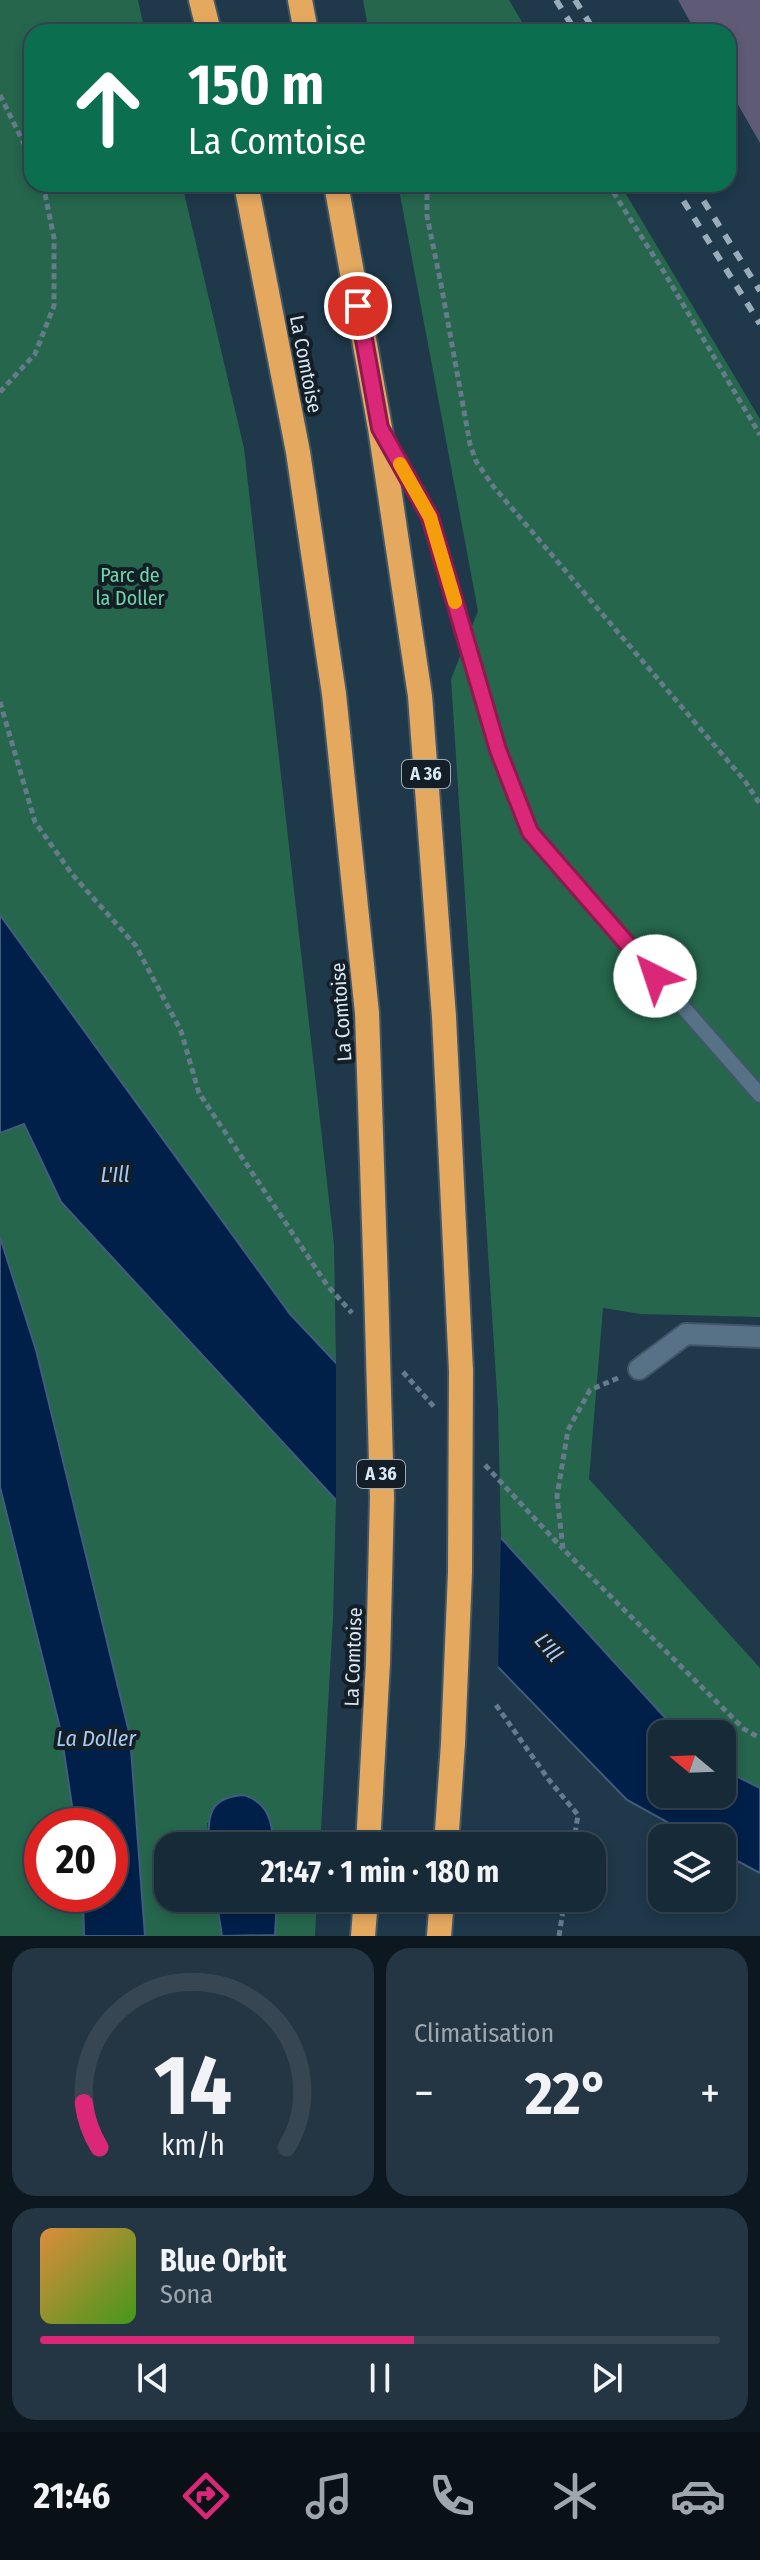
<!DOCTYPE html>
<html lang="fr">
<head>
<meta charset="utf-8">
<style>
  body { margin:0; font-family:"Fira Sans Condensed",sans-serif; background:#243643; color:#f1f3f6; height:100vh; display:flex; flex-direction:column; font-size:30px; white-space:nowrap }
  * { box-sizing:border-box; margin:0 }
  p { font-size:26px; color:#9ea7ae }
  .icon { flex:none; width:44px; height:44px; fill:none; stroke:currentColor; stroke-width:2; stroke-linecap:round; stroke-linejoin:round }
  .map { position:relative; height:1936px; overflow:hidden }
  .details { display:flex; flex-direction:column; gap:12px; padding:12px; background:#0d171f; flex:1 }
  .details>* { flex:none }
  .hud { position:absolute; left:24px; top:24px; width:712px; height:168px; border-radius:24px; box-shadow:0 4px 12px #0003,0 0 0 2px #364653; background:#0b6e4f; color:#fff; overflow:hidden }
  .needle { width:52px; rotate:289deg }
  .buttons { position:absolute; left:648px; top:1720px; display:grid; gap:16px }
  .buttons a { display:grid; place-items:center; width:88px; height:88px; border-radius:16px; background:#172a38; box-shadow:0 4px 12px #0003,0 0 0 2px #364653; font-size:40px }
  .speed { position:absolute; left:24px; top:1808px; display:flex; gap:16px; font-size:40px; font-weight:700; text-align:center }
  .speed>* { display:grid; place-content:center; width:104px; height:104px; border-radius:50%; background:#172a38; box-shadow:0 4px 12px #0003,0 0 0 2px #364653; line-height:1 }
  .speed .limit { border:12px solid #d22; background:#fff; color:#111 }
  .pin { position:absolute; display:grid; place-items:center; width:68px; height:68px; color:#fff; margin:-34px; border:4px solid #fff; border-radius:50%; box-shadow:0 2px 8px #0007 }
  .me { position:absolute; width:88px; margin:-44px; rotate:319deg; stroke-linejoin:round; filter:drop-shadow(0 0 6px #0008) }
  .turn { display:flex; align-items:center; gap:28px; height:168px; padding:0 32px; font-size:36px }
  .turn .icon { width:104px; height:104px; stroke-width:2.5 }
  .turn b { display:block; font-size:56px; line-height:68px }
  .big { font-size:60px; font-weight:700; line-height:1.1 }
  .details .widget { flex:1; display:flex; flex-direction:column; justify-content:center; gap:12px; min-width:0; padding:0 28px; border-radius:24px; background:#243643 }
  .details .dial { align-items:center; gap:0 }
  .dial svg { height:208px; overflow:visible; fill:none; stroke:#364653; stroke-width:7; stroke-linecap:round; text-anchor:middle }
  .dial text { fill:#f1f3f6; stroke:none }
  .song { display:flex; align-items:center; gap:24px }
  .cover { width:96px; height:96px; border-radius:12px; background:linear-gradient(135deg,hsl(30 70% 55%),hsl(100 70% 35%)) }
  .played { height:8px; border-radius:4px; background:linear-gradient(90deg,#db2777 55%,#364653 55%) }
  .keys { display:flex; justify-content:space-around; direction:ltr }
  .heat { display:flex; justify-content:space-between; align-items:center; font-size:44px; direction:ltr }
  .details .tiles { flex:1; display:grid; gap:12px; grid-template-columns:1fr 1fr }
  .widget:last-child { grid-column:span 2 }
  .trip { position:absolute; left:154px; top:1832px; width:452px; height:80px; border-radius:24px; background:#172a38; box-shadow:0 4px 12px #0003,0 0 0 2px #364653; font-weight:700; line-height:80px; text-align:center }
  .menu { display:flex; height:128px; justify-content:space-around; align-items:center; background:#091116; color:#9ea7ae }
  .menu .icon { width:56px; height:56px }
  .menu .active { color:#db2777 }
  .menu b { font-size:36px; color:#f1f3f6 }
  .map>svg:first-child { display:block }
  .green { fill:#25664c }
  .water { fill:#002049; stroke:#415c7c; stroke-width:2 }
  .pier { fill:#1f384a }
  .building { fill:#5f5b77 }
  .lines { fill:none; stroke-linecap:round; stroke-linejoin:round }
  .service-casing { stroke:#415767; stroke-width:18 }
  .minor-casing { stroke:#415767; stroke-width:24 }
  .motorway-casing { stroke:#415767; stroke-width:28 }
  .path { stroke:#657b8a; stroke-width:5; stroke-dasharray:6 4; stroke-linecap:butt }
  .service { stroke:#577286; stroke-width:14 }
  .minor { stroke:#577286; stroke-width:20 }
  .motorway { stroke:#e4a85f; stroke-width:24 }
  .rail { stroke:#99acba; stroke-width:6; stroke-dasharray:10 10; stroke-linecap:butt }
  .motorway-bridge-casing { stroke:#415767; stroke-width:28; stroke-linecap:butt }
  .motorway-bridge { stroke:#e4a85f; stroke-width:24 }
  .route-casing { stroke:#8e194d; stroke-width:20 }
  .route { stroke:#db2777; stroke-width:14 }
  .slow { stroke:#f59e0b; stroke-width:14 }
  .labels { text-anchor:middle; stroke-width:8; stroke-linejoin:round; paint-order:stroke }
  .shield { fill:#131e26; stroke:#9dabb6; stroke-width:2 }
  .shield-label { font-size:18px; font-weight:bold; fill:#d8e7f3 }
  .street-label { font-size:20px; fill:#d8e7f3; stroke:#131e26 }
  .park-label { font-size:20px; fill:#6ed6a9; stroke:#131e26 }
  .water-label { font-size:22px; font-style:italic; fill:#a9caf5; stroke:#131e26 }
</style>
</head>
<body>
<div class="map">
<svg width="760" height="1936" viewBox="0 0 760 1936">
  <rect width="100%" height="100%" fill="#1f384a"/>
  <path class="green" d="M0,0H138L145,32H32V184H182L244,448L334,1244L336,1362L290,1314L0,915Z
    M363,0H509L528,32H369Z
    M398,184H620L760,419V1317L641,1314L603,1308L589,1479L760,1668V1788L722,1769V1734H680L501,1538L498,1408L451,679L478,611Z
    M23,1124L61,1202L336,1500L333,1618L320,1846H274L273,1831L207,1823L209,1846H168V1898H216L222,1936H145L130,1736L36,1350L0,1237V1133Z
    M0,1487L61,1732L75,1826H42V1894H83L84,1936H0Z
    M277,1898H317L315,1936H275Z"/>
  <path class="water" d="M0,915L290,1314L501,1538L680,1734H662V1794H722V1769L760,1788V1873L722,1853V1838H696L627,1800L336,1500L61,1202L24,1124L0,1133Z
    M0,1237L36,1350L130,1736L145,1936H84L83,1894H110V1826H75L61,1732L0,1487Z
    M244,1795C269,1803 272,1822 274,1846H209C207,1816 209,1797 244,1795Z
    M216,1898H277L275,1935L222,1936Z"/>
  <path class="pier" d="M336,1356L501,1532L498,1673L336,1505Z"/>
  <path class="building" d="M678,0H760V143L728,87V32H696Z"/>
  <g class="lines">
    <g class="service-casing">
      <path id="service" d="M388,443L430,517L498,750L530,832L760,1095"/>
    </g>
    <g class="minor-casing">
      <path id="minor" d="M639,1369L686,1334L760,1337"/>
    </g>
    <g class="motorway-casing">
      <path id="motorway" d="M201,0L209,32
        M300,0L306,32
        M246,184L298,452L334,694L367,1013L376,1285
        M336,184L380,428L420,696L444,1017L461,1371
        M368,1846L378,1662
        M446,1846L453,1743
        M363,1936L366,1898
        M439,1936L442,1898"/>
    </g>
    <path class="path" d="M0,95L32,160
      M427,184V216L441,284L470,444L476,461L493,486L745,781L760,804
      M608,184L664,272L760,435
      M0,392L35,354L54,306V238L43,184
      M0,702L35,822L72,874L136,946L181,1031L199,1093L327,1285L352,1313
      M403,1372L436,1409
      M618,1378L590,1390L568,1430L557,1496L563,1549L744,1729L760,1738
      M485,1465L563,1549
      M496,1705L549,1780L578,1815L573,1846
      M559,1936L565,1898"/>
    <use href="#service" class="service"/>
    <use href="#minor" class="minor"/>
    <use href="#motorway" class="motorway"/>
    <path class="rail" d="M556,0L576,32
      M575,0L595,32
      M673,184L760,324
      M693,184L760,291"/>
    <g class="motorway-bridge-casing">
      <path id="motorway-bridge" d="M376,1285L382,1498L378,1662
        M453,1743L460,1572L461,1371"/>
    </g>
    <use href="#motorway-bridge" class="motorway-bridge"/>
  </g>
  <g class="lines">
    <g class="route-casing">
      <path id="route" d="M358,306L380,428L430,517L498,750L530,832L655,976"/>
    </g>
    <use href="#route" class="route"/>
    <path class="slow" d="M400,464L430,517L455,602"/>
  </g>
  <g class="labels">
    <g class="shield">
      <rect x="402" y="760" width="48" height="28" rx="6"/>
      <rect x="357" y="1460" width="48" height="28" rx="6"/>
    </g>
    <g class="shield-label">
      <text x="426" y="780">A 36</text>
      <text x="381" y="1480">A 36</text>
    </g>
    <g class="street-label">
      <text transform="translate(306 364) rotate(79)" y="7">La Comtoise</text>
      <text transform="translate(341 1012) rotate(-94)" y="7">La Comtoise</text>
      <text transform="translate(353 1657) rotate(-88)" y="7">La Comtoise</text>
    </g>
    <g class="park-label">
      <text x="130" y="582">Parc de<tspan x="130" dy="23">la Doller</tspan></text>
    </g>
    <g class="water-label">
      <text x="115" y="1182">L'Ill</text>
      <text transform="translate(549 1647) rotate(49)" y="8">L'Ill</text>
      <text x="96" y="1746">La Doller</text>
    </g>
  </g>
</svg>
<div class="buttons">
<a><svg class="needle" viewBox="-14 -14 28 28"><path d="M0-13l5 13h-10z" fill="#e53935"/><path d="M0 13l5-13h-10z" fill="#9ea7ae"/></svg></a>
<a><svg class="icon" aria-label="layers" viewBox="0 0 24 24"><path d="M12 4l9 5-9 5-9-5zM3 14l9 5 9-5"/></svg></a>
</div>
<div class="speed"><div class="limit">20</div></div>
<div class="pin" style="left:358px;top:306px;background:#d93025"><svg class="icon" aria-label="arrive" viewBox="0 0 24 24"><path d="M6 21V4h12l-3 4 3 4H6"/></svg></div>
<svg class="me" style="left:655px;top:976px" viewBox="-20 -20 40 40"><circle r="19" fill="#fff"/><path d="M0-13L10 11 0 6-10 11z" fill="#db2777"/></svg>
<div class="trip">21:47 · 1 min · 180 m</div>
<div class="hud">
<div class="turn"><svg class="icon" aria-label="ahead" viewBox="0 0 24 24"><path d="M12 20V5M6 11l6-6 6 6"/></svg><div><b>150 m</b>La Comtoise</div></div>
</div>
</div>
<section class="details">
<div class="tiles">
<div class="widget dial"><svg viewBox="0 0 100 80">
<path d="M14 69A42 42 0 1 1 86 69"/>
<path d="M14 69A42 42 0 0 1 8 52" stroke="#db2777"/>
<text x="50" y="56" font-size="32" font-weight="700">14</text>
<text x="50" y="72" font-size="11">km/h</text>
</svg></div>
<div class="widget"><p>Climatisation</p>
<div class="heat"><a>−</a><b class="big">22°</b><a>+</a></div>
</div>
<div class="widget">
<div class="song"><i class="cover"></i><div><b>Blue Orbit</b><p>Sona</p></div></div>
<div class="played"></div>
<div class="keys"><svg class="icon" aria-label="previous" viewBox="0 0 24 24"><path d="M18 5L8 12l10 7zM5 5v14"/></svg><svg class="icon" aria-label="pause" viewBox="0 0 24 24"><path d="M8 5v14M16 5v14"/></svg><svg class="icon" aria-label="next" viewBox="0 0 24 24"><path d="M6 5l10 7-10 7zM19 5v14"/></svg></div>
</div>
</div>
</section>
<nav class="menu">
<b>21:46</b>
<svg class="icon active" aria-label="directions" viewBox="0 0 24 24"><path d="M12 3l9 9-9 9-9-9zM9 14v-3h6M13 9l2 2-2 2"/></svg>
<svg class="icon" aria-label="music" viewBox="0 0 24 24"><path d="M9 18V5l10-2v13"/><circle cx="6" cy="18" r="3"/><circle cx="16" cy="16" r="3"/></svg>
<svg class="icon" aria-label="phone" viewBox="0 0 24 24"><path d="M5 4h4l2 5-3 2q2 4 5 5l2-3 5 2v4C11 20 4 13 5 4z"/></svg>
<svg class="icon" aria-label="climate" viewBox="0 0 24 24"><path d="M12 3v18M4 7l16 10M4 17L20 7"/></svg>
<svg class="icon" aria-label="car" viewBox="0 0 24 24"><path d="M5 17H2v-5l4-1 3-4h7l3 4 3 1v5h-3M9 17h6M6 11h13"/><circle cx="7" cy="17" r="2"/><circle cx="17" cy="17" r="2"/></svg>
</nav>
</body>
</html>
